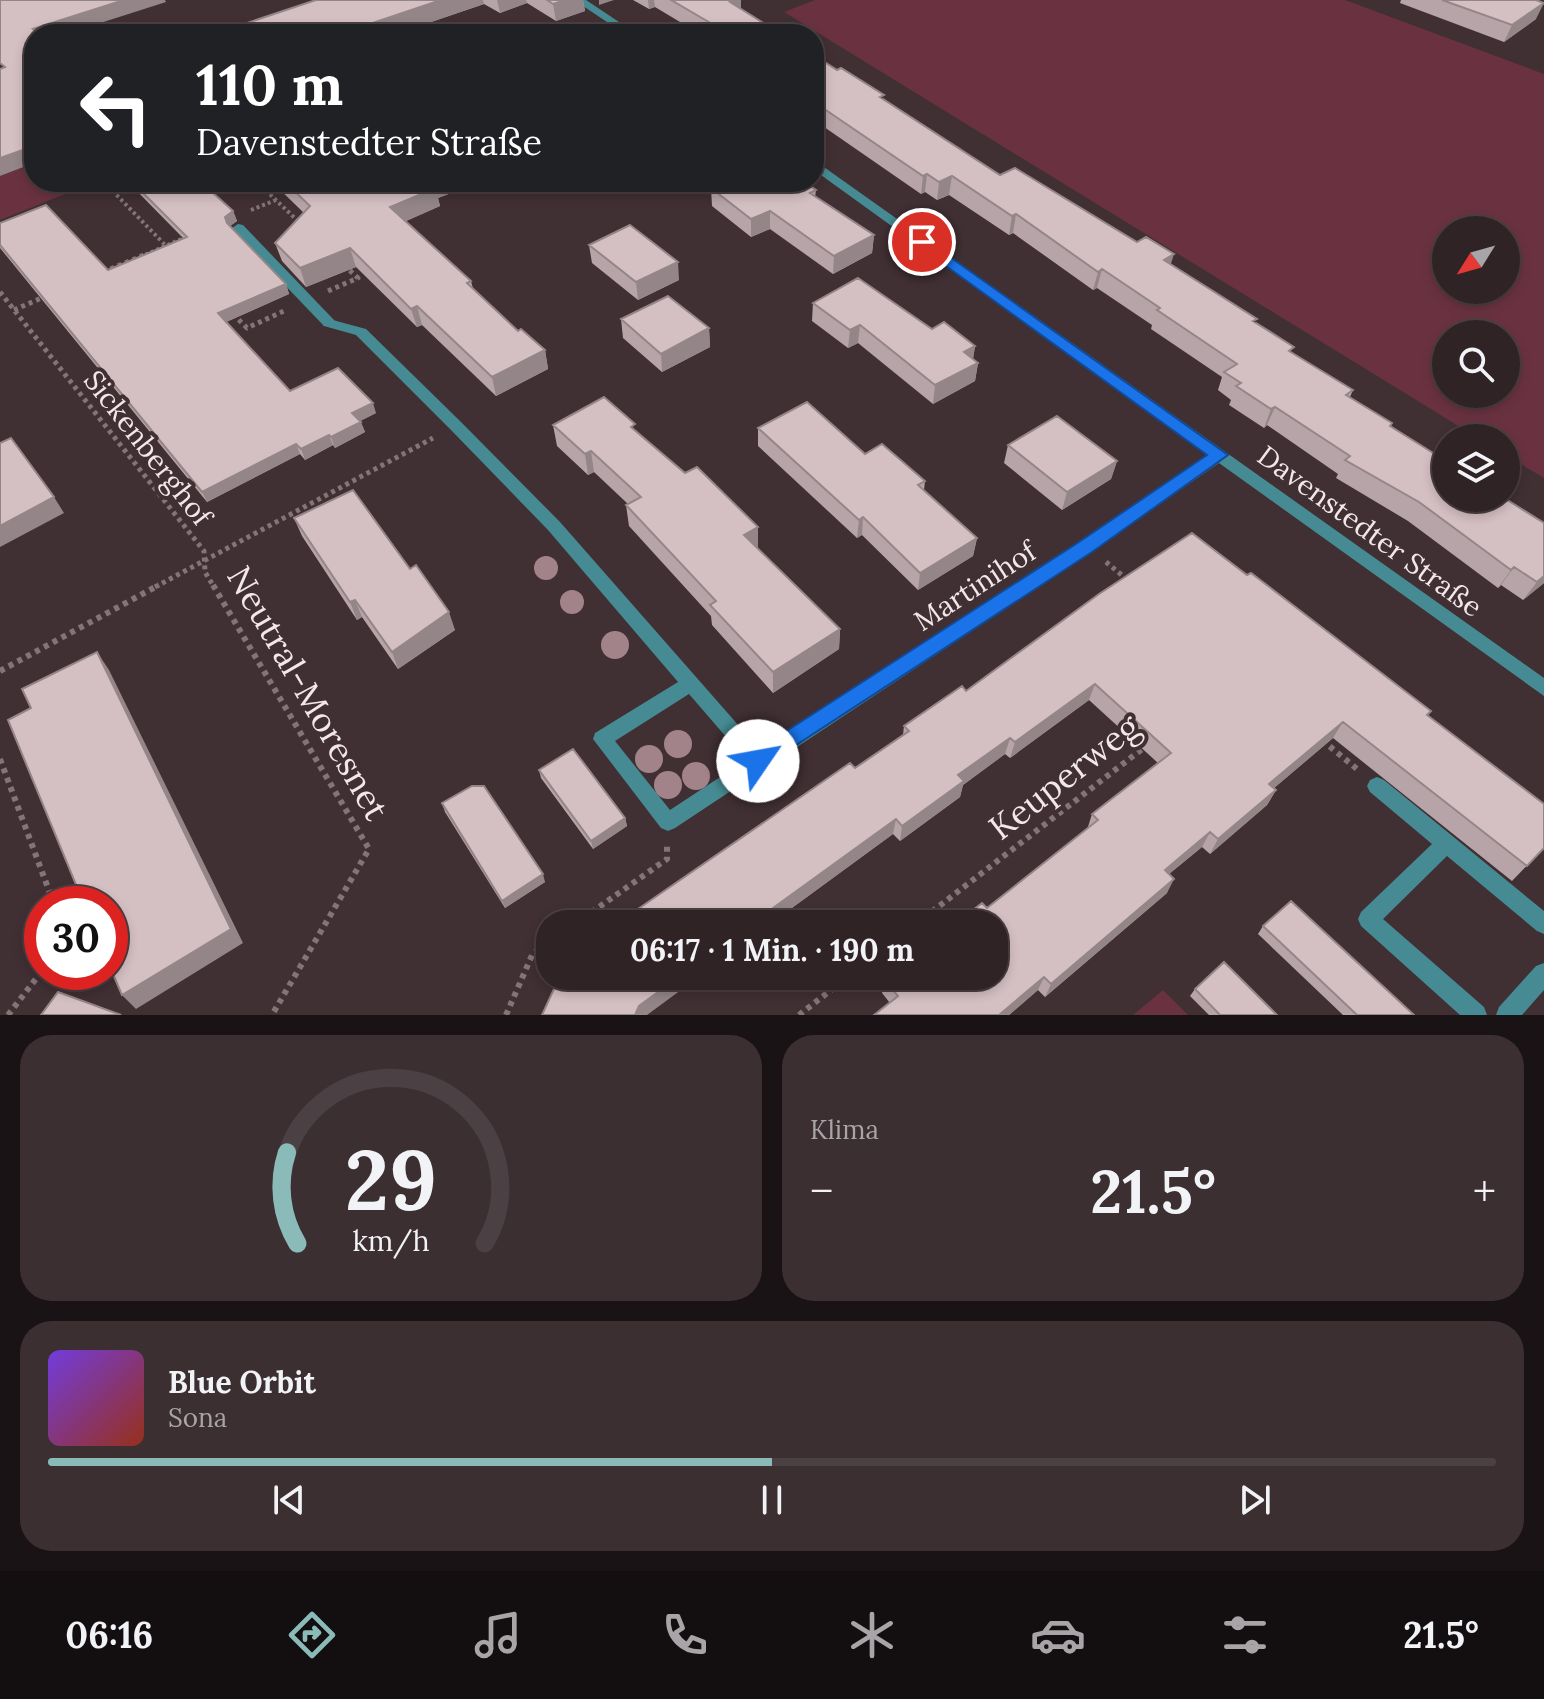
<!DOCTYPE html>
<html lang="de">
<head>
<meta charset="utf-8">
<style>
  body { margin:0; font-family:Lora,serif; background:#3c2f32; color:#f1f3f6; height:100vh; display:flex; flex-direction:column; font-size:30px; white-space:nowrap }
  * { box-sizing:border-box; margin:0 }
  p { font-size:26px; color:#a8a4a7 }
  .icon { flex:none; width:44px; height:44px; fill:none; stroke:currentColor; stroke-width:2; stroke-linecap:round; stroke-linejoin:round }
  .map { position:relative; height:1015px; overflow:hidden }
  .panel { display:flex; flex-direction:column; gap:20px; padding:20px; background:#1a1315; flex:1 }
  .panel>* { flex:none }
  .banner { position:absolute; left:24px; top:24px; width:800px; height:168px; border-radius:32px; box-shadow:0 4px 12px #0003,0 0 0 2px #4b4043; background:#202124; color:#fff; overflow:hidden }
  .needle { width:52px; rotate:233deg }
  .tools { position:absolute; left:1432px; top:216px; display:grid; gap:16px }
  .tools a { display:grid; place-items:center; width:88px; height:88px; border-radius:50%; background:#302326; box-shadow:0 4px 12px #0003,0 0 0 2px #4b4043; font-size:40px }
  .speed { position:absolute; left:24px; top:886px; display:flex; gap:16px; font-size:40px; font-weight:700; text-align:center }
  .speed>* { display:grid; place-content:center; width:104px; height:104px; border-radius:50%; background:#302326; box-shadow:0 4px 12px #0003,0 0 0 2px #4b4043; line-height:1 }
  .speed .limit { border:12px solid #d22; background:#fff; color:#111 }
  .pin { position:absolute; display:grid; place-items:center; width:68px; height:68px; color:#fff; margin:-34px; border:4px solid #fff; border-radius:50%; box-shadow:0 2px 8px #0007 }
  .me { position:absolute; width:88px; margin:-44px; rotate:57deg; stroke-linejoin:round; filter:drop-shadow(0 0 6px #0008) }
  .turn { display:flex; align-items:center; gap:28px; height:168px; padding:0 40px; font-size:36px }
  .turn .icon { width:104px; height:104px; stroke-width:2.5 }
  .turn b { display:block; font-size:56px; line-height:68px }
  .big { font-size:60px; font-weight:800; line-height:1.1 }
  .panel .card { flex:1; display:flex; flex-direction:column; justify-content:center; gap:12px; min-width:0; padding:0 28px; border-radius:32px; background:#3c2f32 }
  .panel .dial { align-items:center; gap:0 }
  .dial svg { height:208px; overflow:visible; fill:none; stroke:#4b4043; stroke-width:7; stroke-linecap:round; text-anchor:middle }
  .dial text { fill:#f1f3f6; stroke:none }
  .song { display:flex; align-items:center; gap:24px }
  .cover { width:96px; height:96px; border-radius:12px; background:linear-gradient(135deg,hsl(260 70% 55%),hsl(10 70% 35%)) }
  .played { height:8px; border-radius:4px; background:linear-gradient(90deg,#8bbbb9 50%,#4b4043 50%) }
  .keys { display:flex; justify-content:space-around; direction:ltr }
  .heat { display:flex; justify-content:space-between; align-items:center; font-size:44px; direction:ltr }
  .panel .tiles { flex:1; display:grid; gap:20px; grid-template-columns:1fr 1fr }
  .card:last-child { grid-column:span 2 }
  .trip { position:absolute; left:536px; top:910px; width:472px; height:80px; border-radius:32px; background:#302326; box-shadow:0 4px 12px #0003,0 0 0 2px #4b4043; font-weight:800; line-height:80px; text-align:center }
  .tabs { display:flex; height:128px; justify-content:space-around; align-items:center; background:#130e0f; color:#a8a4a7 }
  .tabs .icon { width:56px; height:56px }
  .tabs .on { color:#8bbbb9 }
  .tabs b { font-size:36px; color:#f1f3f6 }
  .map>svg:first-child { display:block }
  .green { fill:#6a3241; fill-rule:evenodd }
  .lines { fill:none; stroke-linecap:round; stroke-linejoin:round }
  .path-far2 { stroke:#837477; stroke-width:4; stroke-dasharray:3 3; stroke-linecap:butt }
  .path-far1 { stroke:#837477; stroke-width:5; stroke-dasharray:4 4; stroke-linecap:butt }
  .path { stroke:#837477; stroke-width:6; stroke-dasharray:5 5; stroke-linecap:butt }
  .lane { fill:#468b93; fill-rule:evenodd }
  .street { fill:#468b93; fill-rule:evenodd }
  .tree { fill:#a3838a }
  .wall { fill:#b6a4a8 }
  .shaded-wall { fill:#948688 }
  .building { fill:#d4bfc3; stroke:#948688; stroke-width:2 }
  .route { fill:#1a73e8; stroke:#114b97; stroke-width:2 }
  .labels { text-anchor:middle; stroke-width:8; stroke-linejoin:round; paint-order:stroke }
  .street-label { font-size:28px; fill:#f2e7e9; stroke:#402f33 }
  .near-street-label { font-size:34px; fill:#f2e7e9; stroke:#402f33 }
</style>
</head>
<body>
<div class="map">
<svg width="1544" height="1015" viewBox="0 0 1544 1015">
  <rect width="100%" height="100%" fill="#402f33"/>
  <path class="green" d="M815,0H1345L1544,74V478L1506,455V438H1478L784,12ZM1446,230H1506V290H1446ZM1446,334H1506V394H1446Z
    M34,163V182H95L0,220V176Z
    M1163,990L1188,1015H1133Z"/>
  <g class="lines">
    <path class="path-far2" d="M104,182L170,250
      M257,182L300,223
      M251,210L276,200
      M140,257L186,237"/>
    <path class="path-far1" d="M103,272L144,255
      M328,291L358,278L345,266
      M0,292L204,551L205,572L214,587
      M14,310L46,296
      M233,314L247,328L286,310
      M1106,562L1129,581
      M155,587L433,438"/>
    <path class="path" d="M213,585L369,849L272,1015
      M0,671L159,585
      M1322,740L1357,769
      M0,759L54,904
      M575,924L667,859V845
      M916,924L1146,746
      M8,1015L42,971
      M506,1015L533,953L550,941
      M799,1015L849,976"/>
    <path class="lane" d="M238,224L243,225L334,320L336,323L334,326H324L233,231L232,228Z"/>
    <path class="street" d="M574,0H586L637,34H625Z
      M814,160L1544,678V696L1219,463L1092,551L675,828L668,831L661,828L593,739L595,733L678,682L548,530L451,430L356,335L324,326L322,323L324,320L329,319L366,329L461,422L560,522L761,751L1080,543L1209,455L814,170ZM689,694L746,760L670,810L615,741Z
      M1377,777L1384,780L1544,911V934L1537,931L1447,856L1383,919L1484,1007L1487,1015H1460L1361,926L1358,919L1361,912L1432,844L1370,792L1367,786L1370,780Z
      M1544,963V990L1522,1015H1496L1499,1007L1536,966Z"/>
  </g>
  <g class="tree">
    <circle cx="546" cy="568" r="12"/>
    <circle cx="572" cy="602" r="12"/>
    <circle cx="615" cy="645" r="14"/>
    <circle cx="678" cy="744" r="14"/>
    <circle cx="649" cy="759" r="14"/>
    <circle cx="696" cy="776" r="14"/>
    <circle cx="668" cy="785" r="14"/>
  </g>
  <path class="wall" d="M316,0H583L585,11L556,21L527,3L500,13L484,4L396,34H214Z
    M633,0H741V9L781,34H700L655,7L649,9Z
    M1401,0H1536V19L1504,42L1400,3Z
    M814,55L1000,175L1171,264L1255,323L1292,353L1353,390L1350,397L1392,423L1391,426L1544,523V583L1523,600L1501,585L1498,588L1408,521L1336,478L1338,474L1267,425L1264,428L1229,405L1231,400L1218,390L1222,377L1151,329L1152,325L1097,288L1093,290L1013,233L1009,235L949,195L937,200L925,192L921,194L814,120Z
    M128,182H201L233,211L237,221L230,226L286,284L289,294L226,322L290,391L376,413L360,421L365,432L335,448L333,445L305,460L300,454L207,502L0,248V223L108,270L183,238Z
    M272,182H480L438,198L440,206L406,221L471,281L473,289L518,331L545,350L548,369L496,396L422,325L417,327L356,267L306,287L282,261L275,243L304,213Z
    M711,188L816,190L815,197L874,235L872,253L833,274L770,229L751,237L712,206Z
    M589,245L679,280L638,300L592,263Z
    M813,303L932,329L975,346L973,359L978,363L975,381L933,404L858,343L848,348L812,321Z
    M621,319L709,328L710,347L662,372L623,338Z
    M553,425L636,431L758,548L840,629L839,649L773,693L712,625L711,616L629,526L626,505L628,504L594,472L588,475L557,446Z
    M758,428L865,454L925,481L924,490L977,538L973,556L918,590L862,535L857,538L758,446Z
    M1008,445L1117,461L1111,479L1062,510L1004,463Z
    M294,518L410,569L455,630L398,669L362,617L357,620L302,536Z
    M1247,575L1431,711L1428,715L1544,848L1512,881L1333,738L1274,788L1276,790L1267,805L1210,854L1202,847L1169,874L1167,893L1045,997L1038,990L1009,1015H874L890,1003L882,993L885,980L987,908L1087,830L1092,814L1158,763L1089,700L1010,758L1005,754L963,785L960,797L900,841L893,834L770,924H622V920L855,768L903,735L904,726L966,691Z
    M539,770L625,818L627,826L593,849L541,778Z
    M442,803L545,882L505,908L445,812Z
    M1263,926L1414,1015H1343L1258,934Z
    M1195,989L1277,1015H1209L1190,996Z"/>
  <path class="shaded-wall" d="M124,0H165L166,2L66,34H36L33,29Z
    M441,0H483L484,4L396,34H356L355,29Z
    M497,0H526L527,3L500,13Z
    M565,0H583L585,11L556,21L553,4Z
    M599,0H614L599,5Z
    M648,0H654L655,7L649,9Z
    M735,0H741V15L730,2Z
    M1544,3L1536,19L1504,42L1512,25Z
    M34,146V163L0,176V158Z
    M927,174L925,192L921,194L923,176Z
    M952,176L949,195L937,200L939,182Z
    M429,182H480L438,198L440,206L395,226L390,207Z
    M233,211L237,221L229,227L231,233L225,217Z
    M770,211V229L751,237V219Z
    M1016,214L1013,233L1009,235L1012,216Z
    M874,235L872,253L833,274L834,256Z
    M350,248L356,267L306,287L300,268Z
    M1174,254L1168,273L1164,260Z
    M678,262L679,280L638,300L636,282Z
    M1102,269L1097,288L1093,290L1098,272Z
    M286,284L289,294L222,324L218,313Z
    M417,306L422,325L417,327L411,309Z
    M860,325L858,343L848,348L850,330Z
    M709,328L710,347L662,372L661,354Z
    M975,346L972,365L964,352Z
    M545,350L548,369L496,396L492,377Z
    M978,363L975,381L933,404L935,385Z
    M373,403L376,413L356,423L352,413Z
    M1275,407L1267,425L1264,428L1271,409Z
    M361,422L365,432L335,448L331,437Z
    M329,435L333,445L305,460L301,449Z
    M296,444L300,454L207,502L202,492Z
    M591,451L594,472L588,475L585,454Z
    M1117,461L1111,479L1062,510L1067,492Z
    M54,497L64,513L0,547V526Z
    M863,517L862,535L857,538L859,520Z
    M758,527V548L744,556V535Z
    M977,538L973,556L918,590L920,573Z
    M1514,567L1501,585L1498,588L1511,570Z
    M1544,576V583L1523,600L1537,582Z
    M355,600L362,617L357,620L350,602Z
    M449,612L455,630L398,669L392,652Z
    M840,629L839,649L773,693V672Z
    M97,652L109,670L243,943L136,1009L122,995Z
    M1095,684L1089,700L1010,758L1015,742Z
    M1343,722L1333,738L1260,800L1269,784Z
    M1010,738L1005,754L963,785L960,797L900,841L902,826L958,775Z
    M1276,790L1267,805L1210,854L1218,839Z
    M625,818L627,826L593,849L591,841Z
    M896,819L893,834L770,924H751Z
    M1210,832L1202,847L1157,884L1165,870Z
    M543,874L545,882L505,908L502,901Z
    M1174,879L1167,893L1045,997L1051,984Z
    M680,976H700L647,1015H635L639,1006Z
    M1044,977L1038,990L1009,1015H999Z"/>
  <path class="building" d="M0,0H124L33,29L39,34H34V146L0,158V69L5,67L0,63Z
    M316,0H441L355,29L361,34H214Z
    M547,0H565L553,4Z
    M671,0H735L730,2L781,34H720L714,30L719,28Z
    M1442,0H1536L1544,3L1512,25Z
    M814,55L837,70L841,68L884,95L880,97L1000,175L1015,168L1137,242L1146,237L1174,254L1164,260L1257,319L1253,321L1294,347L1289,351L1353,390L1346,395L1392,423L1390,426L1446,461V498H1504L1544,523V576L1537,582L1514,567L1511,570L1419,502L1345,460L1350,456L1275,407L1271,409L1236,386L1241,383L1224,372L1237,364L1157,310L1160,308L1102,269L1098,272L1016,214L1012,216L952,176L939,182L927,174L923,176L814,102Z
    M132,182H201L233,211L225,217L227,223L286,284L218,313L290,391L338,368L373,403L352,413L361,422L331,437L329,435L301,449L296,444L202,492L0,245V223L46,205L108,270L187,237Z
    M285,182H429L436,188L390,207L471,281L467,283L518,331L521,329L545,350L492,377L417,306L411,309L350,248L300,268L275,243L310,206Z
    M726,182H804L816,190L810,193L874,235L834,256L770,211L751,219L711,188Z
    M630,225L678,262L636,282L589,245Z
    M858,278L932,329L944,322L975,346L964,352L978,363L935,385L860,325L850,330L813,303Z
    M668,296L709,328L661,354L621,319Z
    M604,397L635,424L631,427L685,473L697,467L758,527L744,535L840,629L773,672L710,605L716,601L626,505L641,497L591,451L585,454L553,425Z
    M807,402L865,454L882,444L925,481L918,485L977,538L920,573L863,517L859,520L758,428Z
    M1057,416L1117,461L1067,492L1008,445Z
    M11,438L54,497L0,526V443Z
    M353,490L410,569L416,565L449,612L392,652L355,600L350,602L294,518Z
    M1192,533L1247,575L1251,573L1431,711L1427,715L1544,804V848L1527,866L1343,722L1269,784L1276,790L1218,839L1210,832L1165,870L1174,879L1051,984L1044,977L999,1015H874L898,996L885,980L889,976H994V924H955L982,903L987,908L1098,820L1092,814L1171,753L1095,684L1015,742L1010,738L958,775L964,781L902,826L896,819L751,924H624L622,920L850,763L855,768L909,731L904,726L962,686L966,691L1099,594Z
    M97,652L231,929L122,995L110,967V904H84L8,720L31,708L22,689Z
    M573,749L625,818L591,841L539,770Z
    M472,786H484L543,874L502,901L442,803Z
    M1291,901L1414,1015H1357L1263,926Z
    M1224,962L1277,1015H1220L1195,989Z
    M560,976H680L639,1006L635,1015H542Z
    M58,992L121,1015H41Z"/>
  <path class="route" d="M922,237L1228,455L1092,552L758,770L751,767L748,761L751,754L1079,542L1207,455L917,245L915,242Z"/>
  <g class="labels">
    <g class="street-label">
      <text transform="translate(148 448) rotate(52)" y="10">Sickenberghof</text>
      <text transform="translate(1370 531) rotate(36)" y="10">Davenstedter Straße</text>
      <text transform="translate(975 586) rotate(-33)" y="10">Martinihof</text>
    </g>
    <g class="near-street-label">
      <text transform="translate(308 693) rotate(60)" y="12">Neutral-Moresnet</text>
      <text transform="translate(1064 777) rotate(-38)" y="12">Keuperweg</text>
    </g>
  </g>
</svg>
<div class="tools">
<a><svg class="needle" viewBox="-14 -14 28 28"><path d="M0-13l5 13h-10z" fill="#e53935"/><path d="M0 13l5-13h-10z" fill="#a8a4a7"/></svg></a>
<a><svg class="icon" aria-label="search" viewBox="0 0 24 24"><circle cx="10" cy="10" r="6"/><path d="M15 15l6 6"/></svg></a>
<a><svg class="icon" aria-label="layers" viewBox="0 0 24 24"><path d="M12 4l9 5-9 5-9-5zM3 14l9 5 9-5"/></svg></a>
</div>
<div class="speed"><div class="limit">30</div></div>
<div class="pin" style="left:922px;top:242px;background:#d93025"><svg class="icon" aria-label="arrive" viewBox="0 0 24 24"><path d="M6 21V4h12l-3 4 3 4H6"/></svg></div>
<svg class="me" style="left:758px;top:761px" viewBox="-20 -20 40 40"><circle r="19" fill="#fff"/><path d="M0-13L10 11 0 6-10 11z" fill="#1a73e8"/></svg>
<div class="trip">06:17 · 1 Min. · 190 m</div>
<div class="banner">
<div class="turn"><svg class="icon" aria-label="left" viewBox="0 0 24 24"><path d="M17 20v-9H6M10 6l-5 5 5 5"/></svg><div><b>110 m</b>Davenstedter Straße</div></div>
</div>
</div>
<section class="panel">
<div class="tiles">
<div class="card dial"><svg viewBox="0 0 100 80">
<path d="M14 69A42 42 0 1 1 86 69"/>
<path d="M14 69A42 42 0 0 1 10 34" stroke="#8bbbb9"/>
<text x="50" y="56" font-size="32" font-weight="700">29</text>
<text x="50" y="72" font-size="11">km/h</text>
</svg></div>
<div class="card"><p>Klima</p>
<div class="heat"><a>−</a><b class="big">21.5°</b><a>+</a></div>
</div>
<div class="card">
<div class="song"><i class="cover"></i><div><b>Blue Orbit</b><p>Sona</p></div></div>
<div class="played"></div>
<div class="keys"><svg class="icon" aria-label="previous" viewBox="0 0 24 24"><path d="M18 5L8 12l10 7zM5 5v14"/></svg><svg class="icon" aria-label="pause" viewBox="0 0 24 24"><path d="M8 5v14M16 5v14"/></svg><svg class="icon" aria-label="next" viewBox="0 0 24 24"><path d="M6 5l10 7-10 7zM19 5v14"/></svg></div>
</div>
</div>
</section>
<nav class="tabs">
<b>06:16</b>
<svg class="icon on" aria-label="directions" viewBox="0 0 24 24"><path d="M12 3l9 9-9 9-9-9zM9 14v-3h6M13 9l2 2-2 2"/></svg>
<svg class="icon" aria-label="music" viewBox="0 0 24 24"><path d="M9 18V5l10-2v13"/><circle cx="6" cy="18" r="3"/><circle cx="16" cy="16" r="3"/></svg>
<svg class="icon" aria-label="phone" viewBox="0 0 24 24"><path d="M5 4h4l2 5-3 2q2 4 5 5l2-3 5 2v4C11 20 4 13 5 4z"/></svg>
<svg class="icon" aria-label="climate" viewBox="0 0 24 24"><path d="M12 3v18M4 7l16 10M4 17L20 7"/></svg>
<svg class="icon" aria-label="car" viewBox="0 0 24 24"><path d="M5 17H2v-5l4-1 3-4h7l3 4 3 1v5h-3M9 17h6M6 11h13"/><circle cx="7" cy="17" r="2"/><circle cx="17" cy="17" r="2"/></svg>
<svg class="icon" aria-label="filters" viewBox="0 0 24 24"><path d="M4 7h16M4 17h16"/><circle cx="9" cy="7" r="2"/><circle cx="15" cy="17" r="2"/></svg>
<b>21.5°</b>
</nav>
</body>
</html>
